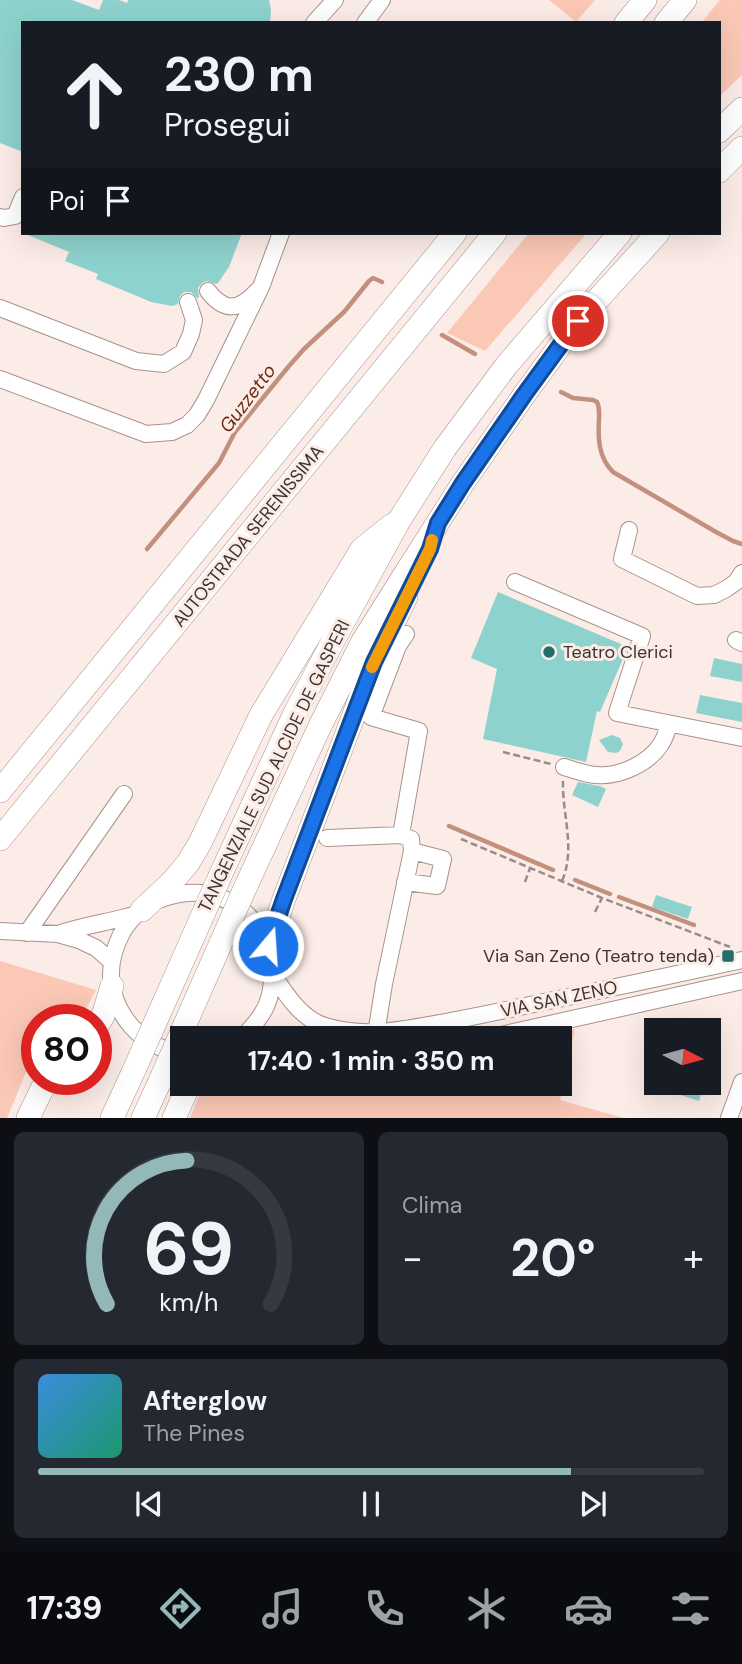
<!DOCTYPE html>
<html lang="it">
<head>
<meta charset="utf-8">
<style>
  body { margin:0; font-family:"DM Sans",sans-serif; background:#242831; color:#f1f3f6; height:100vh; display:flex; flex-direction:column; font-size:26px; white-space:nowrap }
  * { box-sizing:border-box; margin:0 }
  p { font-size:23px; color:#9ea1a6 }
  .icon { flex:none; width:38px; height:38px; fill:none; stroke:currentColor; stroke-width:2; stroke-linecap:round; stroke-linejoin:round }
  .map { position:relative; height:1118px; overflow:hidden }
  .side { display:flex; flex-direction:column; gap:14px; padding:14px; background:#0d0f14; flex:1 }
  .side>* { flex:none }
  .banner { position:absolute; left:21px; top:21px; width:700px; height:214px; border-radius:0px; box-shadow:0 7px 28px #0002; background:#171b24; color:#f1f3f6; overflow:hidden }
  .needle { width:46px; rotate:96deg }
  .fabs { position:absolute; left:644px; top:1018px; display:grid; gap:14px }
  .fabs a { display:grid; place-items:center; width:77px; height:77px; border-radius:0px; background:#171b24; box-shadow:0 7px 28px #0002; font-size:35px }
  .speed { position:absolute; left:21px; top:1004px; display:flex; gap:14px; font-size:35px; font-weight:700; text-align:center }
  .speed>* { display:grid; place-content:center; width:91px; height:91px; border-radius:50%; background:#171b24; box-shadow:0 7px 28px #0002; line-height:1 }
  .speed .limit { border:10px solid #d22; background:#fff; color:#111 }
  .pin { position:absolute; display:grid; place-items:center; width:60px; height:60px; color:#fff; margin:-30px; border:4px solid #fff; border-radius:50%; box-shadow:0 2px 7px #0007 }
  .me { position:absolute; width:77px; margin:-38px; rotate:18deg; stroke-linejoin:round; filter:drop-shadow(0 0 5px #0008) }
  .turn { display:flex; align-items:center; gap:24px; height:147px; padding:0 28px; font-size:32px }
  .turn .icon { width:91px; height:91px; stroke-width:2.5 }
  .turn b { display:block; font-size:49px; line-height:60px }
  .then { display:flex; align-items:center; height:66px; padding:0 28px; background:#0003; gap:14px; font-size:26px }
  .big { font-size:52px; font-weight:700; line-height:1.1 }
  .side .widget { flex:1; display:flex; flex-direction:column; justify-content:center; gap:10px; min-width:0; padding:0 24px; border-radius:10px; background:#242831 }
  .side .dial { align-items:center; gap:0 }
  .dial svg { height:182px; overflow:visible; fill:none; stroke:#363941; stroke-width:7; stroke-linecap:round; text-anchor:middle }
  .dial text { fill:#f1f3f6; stroke:none }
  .song { display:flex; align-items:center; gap:21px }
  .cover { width:84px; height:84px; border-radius:10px; background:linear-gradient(135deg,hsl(210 70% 55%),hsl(160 70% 35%)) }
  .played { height:7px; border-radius:4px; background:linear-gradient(90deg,#94b7b7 80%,#363941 80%) }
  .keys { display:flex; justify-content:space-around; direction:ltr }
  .heat { display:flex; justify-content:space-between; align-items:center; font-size:38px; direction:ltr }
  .side .tiles { flex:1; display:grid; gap:14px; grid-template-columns:1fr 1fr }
  .widget:last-child { grid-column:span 2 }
  .trip { position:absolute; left:170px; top:1026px; width:402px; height:70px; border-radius:0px; background:#171b24; box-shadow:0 7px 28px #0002; font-weight:700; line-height:70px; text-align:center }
  .tab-bar { display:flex; height:112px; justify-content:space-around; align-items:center; background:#090b0e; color:#9ea1a6 }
  .tab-bar .icon { width:49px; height:49px }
  .tab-bar .current { color:#94b7b7 }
  .tab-bar b { font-size:32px; color:#f1f3f6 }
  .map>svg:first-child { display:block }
  .green { fill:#fbc8b6 }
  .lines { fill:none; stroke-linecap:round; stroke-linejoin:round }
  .stream { stroke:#c4907e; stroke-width:4.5 }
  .building { fill:#8ed2cd }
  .minor-casing { stroke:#a9928a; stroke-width:18 }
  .highway-casing { stroke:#a9928a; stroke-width:24 }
  .path { stroke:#998c88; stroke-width:2.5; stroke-dasharray:7 3.5; stroke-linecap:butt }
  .minor { stroke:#fff; stroke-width:16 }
  .highway { stroke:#fff; stroke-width:23 }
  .highway-bridge-casing { stroke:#a9928a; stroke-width:24; stroke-linecap:butt }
  .highway-bridge { stroke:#fff; stroke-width:23 }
  .route-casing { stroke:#114b97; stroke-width:18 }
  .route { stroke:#1a73e8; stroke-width:12 }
  .slow { stroke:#f59e0b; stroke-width:12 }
  .poi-dot { fill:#236d6a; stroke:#fcece7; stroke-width:2.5 }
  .labels { text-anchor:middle; stroke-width:6; stroke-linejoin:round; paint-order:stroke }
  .street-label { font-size:18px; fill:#3d3330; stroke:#fcece7 }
  .poi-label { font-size:18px; fill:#3d3330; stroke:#fcece7; text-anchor:start }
  .water-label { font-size:19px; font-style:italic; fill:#6b2b13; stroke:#fcece7 }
</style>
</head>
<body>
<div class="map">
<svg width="742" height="1118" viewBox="0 0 742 1118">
  <rect width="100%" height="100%" fill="#fcece7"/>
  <path class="green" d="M549,0H595L576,22Z
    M720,0H742V75L719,97V23H701Z
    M529,233H587L485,351L447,333Z
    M0,961L96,990L80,1020H37V1062L26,1072L7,1118H0Z
    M575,1029L560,1100L624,1118H190L204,1083H560V1038H533Z"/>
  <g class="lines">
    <path class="stream" d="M442,335L475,354
      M561,392L573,398L593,400L597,402C600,408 599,412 599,419C598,438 598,457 613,472L716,532L733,541L742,544
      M147,549L219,463L235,432L289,366L304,349L344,312L369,281L373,278L382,282
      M449,826L553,870
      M575,880L610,894
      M619,897L694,925"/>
  </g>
  <path class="building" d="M0,0H72L99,10L103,0H119L127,3L128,0H269L271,10L270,23H23V152L0,143Z
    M23,233H242L229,267L218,283L216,284L207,281L202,283L198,288L199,297L197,298L191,292H184L180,296L178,304L172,306L151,302L96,279L98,274L65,261L69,252Z
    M498,592L628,647L600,712L597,711L586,762L483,739L497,669L471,658Z
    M714,658L742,664V682L710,676Z
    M700,695L742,703V722L696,713Z
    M612,735L620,738L623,744L620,751L616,753L608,752L599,740Z
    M578,782L600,786L606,789L598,807L572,795Z
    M656,895L692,907L688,919L652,907Z
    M651,1083H704L699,1101L650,1085Z"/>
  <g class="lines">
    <g class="minor-casing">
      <path id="minor" d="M314,23L335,0
        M365,23L382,0
        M0,217L4,218L15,216L23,197
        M208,291C224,312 239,311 257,291
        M0,308L136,361L164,364L183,352L191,334L194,320L188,302
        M0,379L146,434L172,432L187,425L197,415L206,400L261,287L281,233
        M629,530L622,559L697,596L714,595L726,589L736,582L742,573
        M515,582L642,636L617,713L742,738
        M736,640L742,643
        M564,767C575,770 587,775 597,775C620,777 649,763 661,744C665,738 667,730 670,724
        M327,838L401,835L419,731L371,717L398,646L406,634
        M405,882L437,886L443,859L412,851
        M0,931L58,934L79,940L96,948L112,962
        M27,933L124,794
        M58,934C84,925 111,922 137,914
        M273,975C286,994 301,1019 325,1026C363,1038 402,1030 440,1023C473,1017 506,1010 539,1003C607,989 674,975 742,960
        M376,1034L384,984L412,851L411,839L401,835
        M487,1038L742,981
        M180,1054C147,1046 123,1026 113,992C108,971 113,949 123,931C132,916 147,903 164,898C176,894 188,892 201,893C229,895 260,919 268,946C270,951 270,957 271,962C273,976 272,991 267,1004C261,1018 252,1027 242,1038
        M729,1118L742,1082"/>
    </g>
    <g class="highway-casing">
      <path id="highway" d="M626,23L645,0
        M666,23L685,0
        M719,131L742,109
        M719,171L742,148
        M0,791L455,233
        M0,839L495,233
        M220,876L295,713L341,626L400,519L445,448L506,366L620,233
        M246,886L320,726L363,641L402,579L463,483L524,395L578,321L658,233
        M142,910L172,882L188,863L200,843L261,715L362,549L392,525
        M268,946L284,899L374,662L406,597
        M96,1027L103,1016L112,986
        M28,1118L42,1089L50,1080
        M112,1118L135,1068
        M143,1118L161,1079
        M174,1118L190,1083"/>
    </g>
    <path class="path" d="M503,752L551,764
      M461,839L602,898L730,947
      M562,881C576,848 562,815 563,781
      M525,882L530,868
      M595,912L602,898"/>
    <use href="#minor" class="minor"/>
    <use href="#highway" class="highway"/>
    <g class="highway-bridge-casing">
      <path id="highway-bridge" d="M135,1068L220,876
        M161,1079L246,886"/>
    </g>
    <use href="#highway-bridge" class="highway-bridge"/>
  </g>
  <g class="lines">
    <g class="route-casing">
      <path id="route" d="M268,946L284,899L374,662L430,549L438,523L463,483L524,395L578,321"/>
    </g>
    <use href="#route" class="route"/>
    <path class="slow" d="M372,667L430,549L432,540"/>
  </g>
  <g class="poi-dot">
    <circle cx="549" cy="652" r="7"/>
    <rect x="721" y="949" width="14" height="14" rx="3.5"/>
  </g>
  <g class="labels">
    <g class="street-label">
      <text transform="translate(248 536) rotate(-51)" y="6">AUTOSTRADA SERENISSIMA</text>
      <text transform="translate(274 766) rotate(-64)" y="6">TANGENZIALE SUD ALCIDE DE GASPERI</text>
      <text transform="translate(559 999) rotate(-12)" y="6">VIA SAN ZENO</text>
    </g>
    <g class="poi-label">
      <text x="563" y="658">Teatro Clerici</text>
      <text x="714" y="962" text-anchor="end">Via San Zeno (Teatro tenda)</text>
    </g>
    <g class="water-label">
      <text transform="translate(247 398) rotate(-53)" y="7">Guzzetto</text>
    </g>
  </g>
</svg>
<div class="fabs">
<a><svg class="needle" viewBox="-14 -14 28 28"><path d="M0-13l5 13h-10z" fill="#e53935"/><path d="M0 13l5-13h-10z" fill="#9ea1a6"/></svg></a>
</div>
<div class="speed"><div class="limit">80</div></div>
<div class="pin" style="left:578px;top:321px;background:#d93025"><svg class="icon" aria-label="arrive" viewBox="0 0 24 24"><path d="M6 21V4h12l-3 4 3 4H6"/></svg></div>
<svg class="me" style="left:268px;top:946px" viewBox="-20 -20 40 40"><circle r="17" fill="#1a73e8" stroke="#fff" stroke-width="3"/><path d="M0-11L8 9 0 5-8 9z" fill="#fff"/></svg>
<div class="trip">17:40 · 1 min · 350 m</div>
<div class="banner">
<div class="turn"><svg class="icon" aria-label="ahead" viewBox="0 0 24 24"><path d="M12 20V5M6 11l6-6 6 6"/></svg><div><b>230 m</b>Prosegui</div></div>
<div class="then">Poi<svg class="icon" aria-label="arrive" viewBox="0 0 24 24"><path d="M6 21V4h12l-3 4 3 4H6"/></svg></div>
</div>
</div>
<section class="side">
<div class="tiles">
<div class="widget dial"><svg viewBox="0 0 100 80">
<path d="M14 69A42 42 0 1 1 86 69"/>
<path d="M14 69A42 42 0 0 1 49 6" stroke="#94b7b7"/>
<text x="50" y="56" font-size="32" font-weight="700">69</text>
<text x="50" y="72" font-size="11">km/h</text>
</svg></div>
<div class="widget"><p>Clima</p>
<div class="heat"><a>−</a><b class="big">20°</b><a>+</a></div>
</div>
<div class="widget">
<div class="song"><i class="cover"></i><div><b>Afterglow</b><p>The Pines</p></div></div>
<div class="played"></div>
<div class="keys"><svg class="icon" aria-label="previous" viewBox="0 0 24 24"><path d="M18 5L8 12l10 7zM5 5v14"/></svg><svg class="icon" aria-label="pause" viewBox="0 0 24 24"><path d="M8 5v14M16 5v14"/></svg><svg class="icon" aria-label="next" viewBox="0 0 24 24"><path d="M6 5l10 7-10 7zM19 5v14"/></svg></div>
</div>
</div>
</section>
<nav class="tab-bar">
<b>17:39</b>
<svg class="icon current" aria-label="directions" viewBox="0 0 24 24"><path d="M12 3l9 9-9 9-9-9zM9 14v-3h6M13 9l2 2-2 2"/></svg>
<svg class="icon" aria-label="music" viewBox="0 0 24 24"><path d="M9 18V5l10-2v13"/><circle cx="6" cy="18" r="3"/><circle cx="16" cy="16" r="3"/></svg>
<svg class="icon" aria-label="phone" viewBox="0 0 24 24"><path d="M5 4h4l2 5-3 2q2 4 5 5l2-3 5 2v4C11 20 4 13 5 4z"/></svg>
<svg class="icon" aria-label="climate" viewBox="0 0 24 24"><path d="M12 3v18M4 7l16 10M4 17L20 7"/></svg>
<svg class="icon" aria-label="car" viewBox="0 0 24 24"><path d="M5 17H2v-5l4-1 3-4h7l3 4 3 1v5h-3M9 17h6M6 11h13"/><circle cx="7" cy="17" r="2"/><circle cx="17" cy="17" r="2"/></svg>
<svg class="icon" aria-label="filters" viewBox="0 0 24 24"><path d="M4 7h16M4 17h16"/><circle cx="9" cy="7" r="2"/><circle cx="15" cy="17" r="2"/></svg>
</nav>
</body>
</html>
